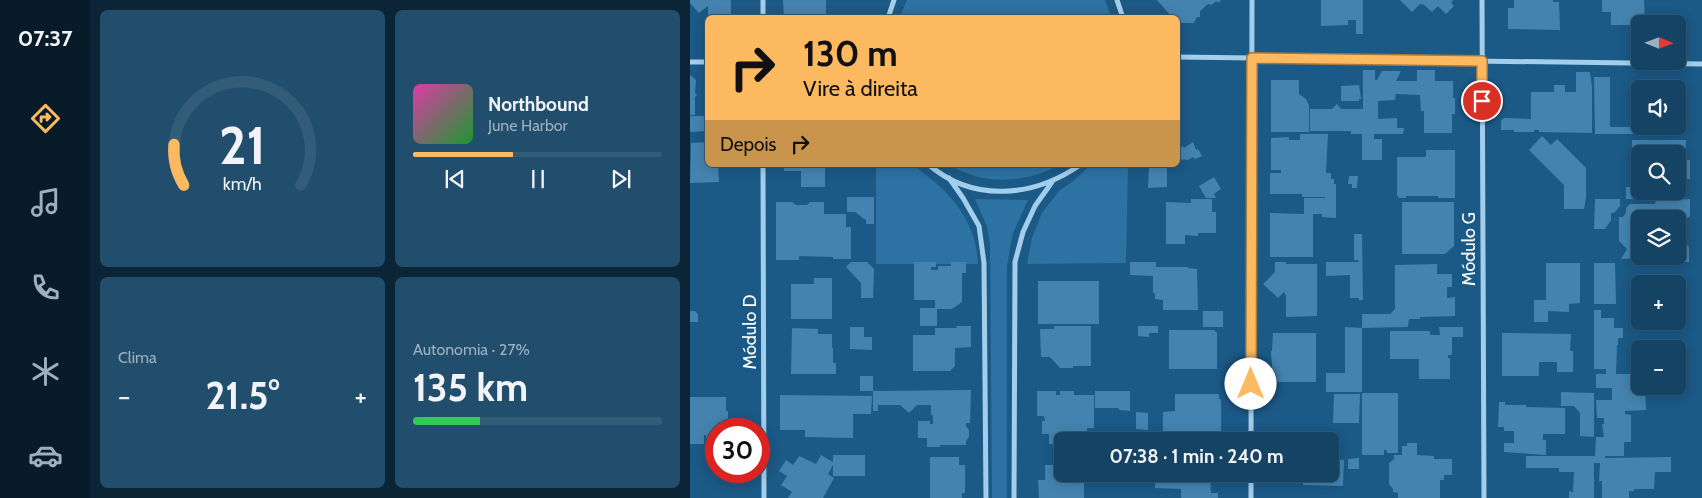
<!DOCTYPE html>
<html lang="pt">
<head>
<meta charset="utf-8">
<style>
  body { margin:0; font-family:Cabin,sans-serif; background:#214e6d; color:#f1f3f6; height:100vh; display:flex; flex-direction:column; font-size:19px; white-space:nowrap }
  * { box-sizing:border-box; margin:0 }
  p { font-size:16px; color:#9db0bf }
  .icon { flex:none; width:28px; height:28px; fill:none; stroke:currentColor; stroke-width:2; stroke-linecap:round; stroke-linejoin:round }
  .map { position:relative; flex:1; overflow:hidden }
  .sheet { display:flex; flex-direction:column; gap:10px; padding:10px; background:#0b2537; width:600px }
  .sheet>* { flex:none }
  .hud { position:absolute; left:15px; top:15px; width:475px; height:152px; border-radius:8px; box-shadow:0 2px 12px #0003,0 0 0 1px #335c78; background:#fcb960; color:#111; overflow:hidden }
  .needle { width:32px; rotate:91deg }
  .fabs { position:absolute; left:941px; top:15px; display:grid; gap:10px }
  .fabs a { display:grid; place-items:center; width:55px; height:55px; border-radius:8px; background:#144364; box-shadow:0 2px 12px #0003,0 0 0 1px #335c78; font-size:25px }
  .speed { position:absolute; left:15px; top:418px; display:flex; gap:10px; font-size:25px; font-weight:700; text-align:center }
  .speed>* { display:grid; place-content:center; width:65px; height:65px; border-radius:50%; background:#144364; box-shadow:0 2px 12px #0003,0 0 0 1px #335c78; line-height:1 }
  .speed .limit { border:8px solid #d22; background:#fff; color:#111 }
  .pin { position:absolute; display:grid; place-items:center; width:42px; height:42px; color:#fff; margin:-21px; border:2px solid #fff; border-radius:50%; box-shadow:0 1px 5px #0007 }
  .me { position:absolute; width:55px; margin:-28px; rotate:0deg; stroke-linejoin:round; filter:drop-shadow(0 0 4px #0008) }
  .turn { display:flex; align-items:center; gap:18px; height:105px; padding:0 15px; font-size:22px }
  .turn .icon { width:65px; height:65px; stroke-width:2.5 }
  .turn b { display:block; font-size:35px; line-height:42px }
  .then { display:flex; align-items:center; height:48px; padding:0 15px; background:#0003; gap:10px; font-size:19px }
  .big { font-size:38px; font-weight:700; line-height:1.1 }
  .sheet .card { flex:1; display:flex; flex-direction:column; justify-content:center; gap:8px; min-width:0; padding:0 18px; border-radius:8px; background:#214e6d }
  .sheet .dial { align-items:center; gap:0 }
  .dial svg { height:130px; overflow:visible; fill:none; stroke:#335c78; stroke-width:7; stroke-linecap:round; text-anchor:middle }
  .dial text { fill:#f1f3f6; stroke:none }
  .song { display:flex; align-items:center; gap:15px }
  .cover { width:60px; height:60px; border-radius:8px; background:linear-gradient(135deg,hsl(320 70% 55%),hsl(130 70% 35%)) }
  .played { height:5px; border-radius:2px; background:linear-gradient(90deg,#fcb960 40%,#335c78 40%) }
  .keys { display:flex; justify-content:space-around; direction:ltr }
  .heat { display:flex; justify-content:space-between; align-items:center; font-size:28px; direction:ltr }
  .charge { height:8px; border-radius:4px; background:linear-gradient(90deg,#34c759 27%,#335c78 0) }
  .sheet .tiles { flex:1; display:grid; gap:10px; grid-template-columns:repeat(2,1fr) }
  .trip { position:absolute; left:364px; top:432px; width:285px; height:50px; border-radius:8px; background:#144364; box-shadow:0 2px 12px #0003,0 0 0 1px #335c78; font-weight:700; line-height:50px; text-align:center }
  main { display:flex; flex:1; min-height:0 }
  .menu { display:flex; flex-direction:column; width:90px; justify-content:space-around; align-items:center; background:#081b28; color:#9db0bf }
  .menu .icon { width:35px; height:35px }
  .menu .on { color:#fcb960 }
  .menu b { font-size:22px; color:#f1f3f6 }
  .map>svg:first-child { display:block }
  .green { fill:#2c72a3 }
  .building { fill:#4483af }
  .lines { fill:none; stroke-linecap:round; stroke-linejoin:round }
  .street { stroke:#a3ceeb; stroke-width:5 }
  .route-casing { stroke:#a4783e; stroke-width:12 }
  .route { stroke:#fcb960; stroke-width:9 }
  .labels { text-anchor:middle; stroke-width:5; stroke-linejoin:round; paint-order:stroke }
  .street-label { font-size:18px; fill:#fff; stroke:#1b5986 }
</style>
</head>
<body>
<main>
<nav class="menu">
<b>07:37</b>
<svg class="icon on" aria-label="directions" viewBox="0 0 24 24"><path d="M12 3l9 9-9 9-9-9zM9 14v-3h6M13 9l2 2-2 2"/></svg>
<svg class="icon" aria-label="music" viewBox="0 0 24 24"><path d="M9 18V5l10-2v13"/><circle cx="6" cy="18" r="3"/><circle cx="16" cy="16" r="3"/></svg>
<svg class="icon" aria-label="phone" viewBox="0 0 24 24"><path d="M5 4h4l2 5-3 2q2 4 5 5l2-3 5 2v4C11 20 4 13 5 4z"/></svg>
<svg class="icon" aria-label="climate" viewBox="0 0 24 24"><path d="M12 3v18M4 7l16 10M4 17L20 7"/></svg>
<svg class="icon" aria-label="car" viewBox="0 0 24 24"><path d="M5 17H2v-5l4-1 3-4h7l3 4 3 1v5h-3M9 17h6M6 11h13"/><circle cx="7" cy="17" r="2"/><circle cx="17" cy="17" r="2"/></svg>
</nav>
<section class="sheet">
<div class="tiles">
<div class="card dial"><svg viewBox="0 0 100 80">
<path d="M14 69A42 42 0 1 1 86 69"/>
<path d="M14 69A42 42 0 0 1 8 44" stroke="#fcb960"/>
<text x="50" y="56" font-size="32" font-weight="700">21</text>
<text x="50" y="72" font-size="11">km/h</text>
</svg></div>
<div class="card">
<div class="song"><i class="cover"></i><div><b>Northbound</b><p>June Harbor</p></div></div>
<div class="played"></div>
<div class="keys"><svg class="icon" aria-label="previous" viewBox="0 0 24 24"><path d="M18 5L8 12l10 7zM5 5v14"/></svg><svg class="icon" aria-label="pause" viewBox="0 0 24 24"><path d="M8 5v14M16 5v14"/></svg><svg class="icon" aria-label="next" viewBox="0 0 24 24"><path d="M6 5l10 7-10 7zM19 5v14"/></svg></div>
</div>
<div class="card"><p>Clima</p>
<div class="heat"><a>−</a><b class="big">21.5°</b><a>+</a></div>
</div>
<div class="card"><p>Autonomia · 27%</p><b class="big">135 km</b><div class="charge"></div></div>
</div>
</section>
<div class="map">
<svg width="1012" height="498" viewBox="0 0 1012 498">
  <rect width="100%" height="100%" fill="#1b5986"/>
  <path class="green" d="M217,0H415L421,17H210Z
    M186,165H225C231,172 239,177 246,183C271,205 287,231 288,264H186Z
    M259,165H370C335,183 294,186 259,165Z
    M401,165H438L436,263L337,264L342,238L352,213L369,191L382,182Z
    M285,199L338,200L323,233L317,266V498H302L300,244L297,227Z"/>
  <path class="building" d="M0,0H41V18H18V6L9,13L0,3Z
    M93,0H136V18H94Z
    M467,0H531L528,3L526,1L522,5L518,4L510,11V17H507L504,23H490L488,18L483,17V15L481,16Z
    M631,0H673V34H666V20H658V25L631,26Z
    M710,0H763L761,3L764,6L756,14L748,6L742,12L734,5L730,4L722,12Z
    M824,0H863V2H869L870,30L818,29V8H824Z
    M912,0H954L955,21H952V24L948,25H921V12H912Z
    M673,70H685V80H687L692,71H711L706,81H727V70H745V81H763V98H765V114H762V133H734V111H731L730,95L706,94L705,100L688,101V119L707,118V128H714L713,134H684V139H692V160H672V134H661V131H620V109H642L647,104L651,109H673Z
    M886,72H900L902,87V133L849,132V130H844V132H824V130H811V120L815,118L841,119V92H864V85H875V92H886Z
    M0,75L6,80L5,93L7,95L5,97V115H0Z
    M904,77H920V127H950V130L959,129L960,134H905Z
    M581,80H609V94L616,99L619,105V132H581Z
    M669,85L671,99H669V101H651V86Z
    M988,91H989L990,123H988Z
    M488,103H490V130H488Z
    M0,116H18V131L0,132Z
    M610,134H638L636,173H641V179H644V184H646V218L632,217V214H623V257H580V213L614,214V198H635V197H612V194H580V173H591V170H581V138L599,137V140H610Z
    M852,136L861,145L867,139L896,168V198L894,209H874V185L839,150Z
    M942,140H996L995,160H1000V179H990V184H988V154H950V166H942Z
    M18,142V165H28L29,182L0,183L1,143Z
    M503,142L506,150L508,149L512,156L505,159L503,157L498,160L488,159V149L493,146L494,148Z
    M736,150H765V198H748V196H716V198H708L709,196H707V157H736Z
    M94,165H135V187H111V171H94Z
    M459,165H477V187L458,188Z
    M659,176H668L667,188H662V184H658Z
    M524,177L531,189L524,194L526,198H516L509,186Z
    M936,187H950V191H986V199L983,200L1000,199V216L989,225L988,235L999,247V262H983V256H988V219H950V258L931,259L937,249L929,241V217H933L936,213V208L940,204H965L966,199H936Z
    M157,197H184V224H176V219H174L165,212H157Z
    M501,199H522V212H526V233H508V236L495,235V244H476V202L501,203Z
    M905,199H930V206L924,213H921V220L915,229H904Z
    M86,202H102L106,205H117L120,202H134V214H156V227H161V259H143V257L109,256V260H86Z
    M712,202H764V246L755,254H712Z
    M664,234H672L673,300H669V298H660V275L636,276V262H669L668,260H664Z
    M161,262H177L184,269L183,298H171V283L156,267Z
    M224,262H246V267H241V270H248V266H261V262H276V273H272V302L262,309H247V326H230V308H245V300H224Z
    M440,262H466V267H498V268L507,269L508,310H473V300L465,299V293H463V276L440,275Z
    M585,262H596V264H627V316L596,317V296L594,292L588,298L573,284L585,272Z
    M856,263H890V303L879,304V312L858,311V322H844V300H856Z
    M904,263H925L926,304H904Z
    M747,264V274H762V287H757V298L765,297V316L730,317V319H719L718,327L672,328V314H700L705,309V265Z
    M124,278H142V319H101V284H124Z
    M348,281H409V324H348Z
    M904,310H911V318H924V328H933V338H928V345H927L926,374H950V386H955L956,410L935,411V414L941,415V442H934V456H915V458L981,457V472H965L964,489H944V491H939V498H912V481H909L910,463H904V498H879V491L883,492L884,472H869V468H836V456H905L906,437H914L912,424H914V418H907L906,400H922V388H906V374H916V369H904Z
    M0,311H5L8,314V322H0Z
    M513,311H533V327H513Z
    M266,326H281V347L265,348V366L260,371H223V335H245V328H267Z
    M364,326H401V366H383V368H370L360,357H351L350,329H364Z
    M448,326H468V333H459V337L448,336Z
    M160,327H174V337H182V350L160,349Z
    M655,327L672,328V392H636V373H655Z
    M749,327H773V337H762V355H758V358H760V379H729V359H700V331H740V335H750Z
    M102,328L128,329V334H142V348H143V363H146V374H101Z
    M479,330H524L527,333V369H479Z
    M583,333H626V382H583L581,351H582Z
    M812,333L881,334L880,351H883V372H867V362H849V376H812Z
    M984,342L996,354L988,362V349H977Z
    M170,376H183V391H170Z
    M281,390L280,423H276V426L279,430V437L276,441V445H250V447H237V438H228V421H240V424H243V415H241V405H227L219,413L210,405H188V411H183V391Z
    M347,391H366V395H370V391H384V395H404V428H397V441H372V444H359V434H352V421H355L354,416H347Z
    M405,391H440V411L430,410L428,408H405Z
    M871,392L904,393V437L890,436V413L884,406H871Z
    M672,393H708V453H697V450H694V455H672Z
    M485,394H529V399H531V435H483V433H473V412L485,411Z
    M644,394H670L669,423H643Z
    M90,395L182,396L181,414H163V438L115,437V430H90Z
    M0,397H36V411H38V429H26V452H16V435H14V444H0Z
    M809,402H815V405H836V407L875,408V434H853V440H856V455L814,452V443H824V431H814V427H808Z
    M446,412L458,413V430L446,429Z
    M717,443H727V455L744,456V459H762V475H754V480H750V498H708V493L703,492V489L699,484V463L704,459V455H712V446H717Z
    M131,455L143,462V455H175V476H143V465L138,474L144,478L133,498H98L102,492L91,485L97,476L89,471L96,460L103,465L109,456L126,464Z
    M240,457H269V465H275V493H272V498H240Z
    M369,457H372V474H392V476H394V498H349L348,480H355V465H364V461H369Z
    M640,458L654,460L653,486L613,485V474H640Z
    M669,458V469H658V459Z
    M465,474H530V477H520L521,493H528V498H491V489L465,488Z"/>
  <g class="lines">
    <path class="street" d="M73,0V18
      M427,0L433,18
      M792,0L794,498
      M198,18L204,0
      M488,57L1012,64
      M0,62H18
      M73,165L74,498
      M239,165C284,203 344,197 390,165
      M259,178L273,198L289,226L294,263L296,498
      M561,441L562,0
      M324,498L325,262L333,232L345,206L362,182
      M561,498V474"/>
  </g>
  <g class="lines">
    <g class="route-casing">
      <path id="route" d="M561,384L562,58L792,61V101"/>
    </g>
    <use href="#route" class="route"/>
  </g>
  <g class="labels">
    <g class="street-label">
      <text transform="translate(779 249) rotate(-90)" y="6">Módulo G</text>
      <text transform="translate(60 332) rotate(-90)" y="6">Módulo D</text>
    </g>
  </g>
</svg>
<div class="fabs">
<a><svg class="needle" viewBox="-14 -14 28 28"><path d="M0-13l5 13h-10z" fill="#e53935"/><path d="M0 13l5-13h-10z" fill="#9db0bf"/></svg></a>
<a><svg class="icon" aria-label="sound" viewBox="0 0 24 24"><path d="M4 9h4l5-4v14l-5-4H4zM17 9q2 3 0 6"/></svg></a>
<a><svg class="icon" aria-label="search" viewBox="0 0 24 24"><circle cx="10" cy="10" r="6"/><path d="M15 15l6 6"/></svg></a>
<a><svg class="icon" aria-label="layers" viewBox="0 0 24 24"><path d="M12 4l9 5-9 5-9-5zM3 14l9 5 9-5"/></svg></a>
<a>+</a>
<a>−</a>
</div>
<div class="speed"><div class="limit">30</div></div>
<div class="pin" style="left:792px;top:101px;background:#d93025"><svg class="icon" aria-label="arrive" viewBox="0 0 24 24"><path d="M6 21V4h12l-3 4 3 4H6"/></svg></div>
<svg class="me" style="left:561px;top:384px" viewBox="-20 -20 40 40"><circle r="19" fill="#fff"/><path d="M0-13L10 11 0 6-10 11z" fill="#fcb960"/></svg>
<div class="trip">07:38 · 1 min · 240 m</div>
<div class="hud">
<div class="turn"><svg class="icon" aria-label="right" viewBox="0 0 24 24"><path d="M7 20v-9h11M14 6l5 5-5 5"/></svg><div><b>130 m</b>Vire à direita</div></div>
<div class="then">Depois<svg class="icon" aria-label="right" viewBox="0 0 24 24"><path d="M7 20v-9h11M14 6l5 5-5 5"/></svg></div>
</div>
</div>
</main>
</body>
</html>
